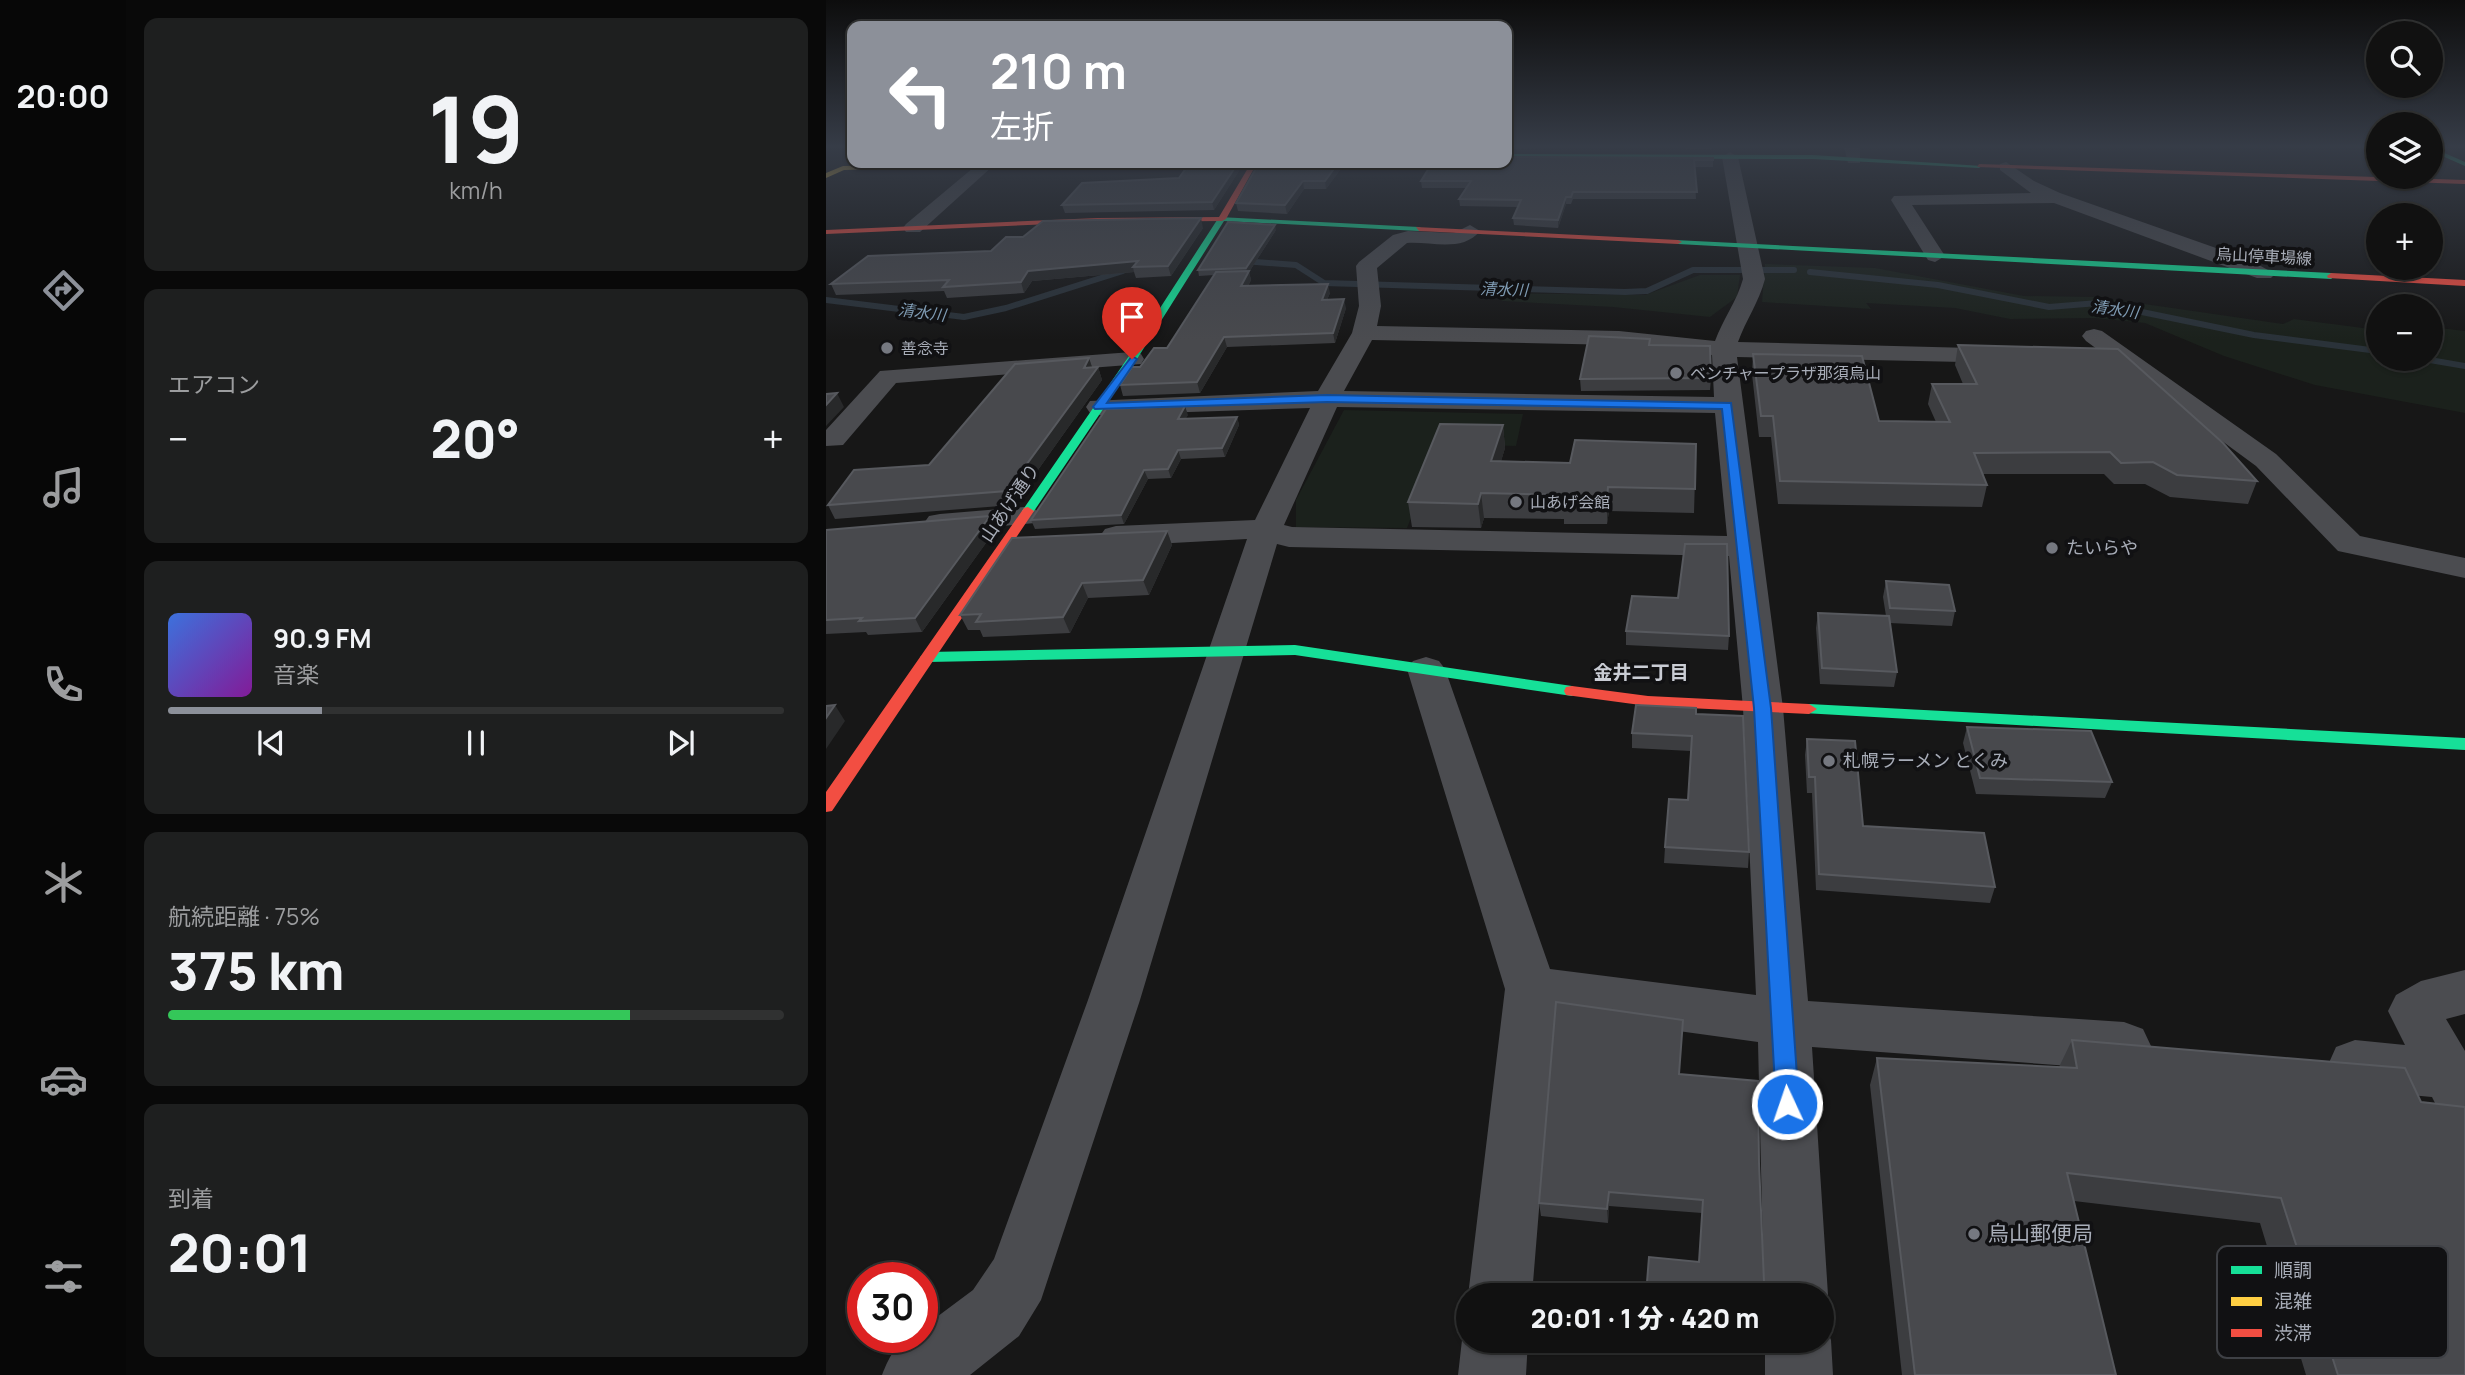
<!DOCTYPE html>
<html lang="ja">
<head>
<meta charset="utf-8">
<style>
  body { margin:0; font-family:Manrope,"Noto Sans JP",sans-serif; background:#1e1f1f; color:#f1f3f6; height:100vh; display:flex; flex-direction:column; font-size:26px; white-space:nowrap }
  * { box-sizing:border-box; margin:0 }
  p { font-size:23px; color:#9c9d9f }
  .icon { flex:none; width:38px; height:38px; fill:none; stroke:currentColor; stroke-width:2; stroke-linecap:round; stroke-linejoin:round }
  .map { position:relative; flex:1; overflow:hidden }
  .side { display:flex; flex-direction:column; gap:18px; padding:18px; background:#090909; width:700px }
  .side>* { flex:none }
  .hud { position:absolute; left:21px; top:21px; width:665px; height:147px; border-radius:14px; box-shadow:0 2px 5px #0004,0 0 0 2px #303131; background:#8c9099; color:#fff; overflow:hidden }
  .tools { position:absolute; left:1540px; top:21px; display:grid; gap:14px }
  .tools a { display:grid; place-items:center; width:77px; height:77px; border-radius:50%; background:#111; box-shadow:0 2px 5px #0004,0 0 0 2px #303131; font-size:35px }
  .speed { position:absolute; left:21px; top:1262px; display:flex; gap:14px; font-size:35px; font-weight:700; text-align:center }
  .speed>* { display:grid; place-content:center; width:91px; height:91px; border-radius:50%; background:#111; box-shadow:0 2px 5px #0004,0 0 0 2px #303131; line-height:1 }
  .speed .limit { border:10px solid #d22; background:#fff; color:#111 }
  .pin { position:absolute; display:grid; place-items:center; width:60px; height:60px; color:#fff; margin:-72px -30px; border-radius:50% 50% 50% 0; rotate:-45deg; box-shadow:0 0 7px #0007 }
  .pin .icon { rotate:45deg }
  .me { position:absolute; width:77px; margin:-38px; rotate:357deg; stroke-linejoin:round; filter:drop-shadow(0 0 5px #0008) }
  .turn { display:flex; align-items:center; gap:24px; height:147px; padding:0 28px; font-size:32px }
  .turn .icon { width:91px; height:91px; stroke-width:2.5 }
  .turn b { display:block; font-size:49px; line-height:60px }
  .big { font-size:52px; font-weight:800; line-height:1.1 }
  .side .tile { flex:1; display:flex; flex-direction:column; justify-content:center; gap:10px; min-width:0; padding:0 24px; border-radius:14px; background:#1e1f1f }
  .side .dial { align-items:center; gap:0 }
  .dial b { font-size:91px; line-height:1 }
  .song { display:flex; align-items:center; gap:21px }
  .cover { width:84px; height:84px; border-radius:10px; background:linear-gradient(135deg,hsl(220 70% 55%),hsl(290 70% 35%)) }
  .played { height:7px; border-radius:4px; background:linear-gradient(90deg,#8c9099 25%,#303131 25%) }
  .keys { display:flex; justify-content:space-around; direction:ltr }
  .heat { display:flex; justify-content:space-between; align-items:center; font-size:38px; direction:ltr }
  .charge { height:10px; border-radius:5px; background:linear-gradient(90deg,#34c759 75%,#303131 0) }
  .trip { position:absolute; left:630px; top:1283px; width:378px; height:70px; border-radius:35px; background:#111; box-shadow:0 2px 5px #0004,0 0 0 2px #303131; font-weight:800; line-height:70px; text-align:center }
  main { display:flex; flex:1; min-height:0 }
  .menu { display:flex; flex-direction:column; width:126px; justify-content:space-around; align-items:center; background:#070707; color:#9c9d9f }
  .menu .icon { width:49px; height:49px }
  .menu .current { color:#8c9099 }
  .menu b { font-size:32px; color:#f1f3f6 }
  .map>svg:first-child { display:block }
  .green { fill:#1b211c }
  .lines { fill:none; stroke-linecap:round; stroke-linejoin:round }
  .stream { stroke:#2a3239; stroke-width:6 }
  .street { fill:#4b4c50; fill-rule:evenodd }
  .fast { fill:#16e098; fill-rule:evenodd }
  .slow { fill:#ffcf43; fill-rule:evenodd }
  .jam { fill:#f24e42; fill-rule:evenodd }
  .wall { fill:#3c3d40 }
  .shaded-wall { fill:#28292a }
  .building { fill:#48494d; stroke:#57595e; stroke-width:2 }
  .route { fill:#1a73e8; stroke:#114b97; stroke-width:2 }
  .poi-dot { fill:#757880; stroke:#111113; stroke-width:2.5 }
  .labels { text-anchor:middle; stroke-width:7; stroke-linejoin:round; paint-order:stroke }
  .far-street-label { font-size:16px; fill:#a8adb8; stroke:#111113 }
  .far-water-label { font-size:16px; font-style:italic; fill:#7f9bb3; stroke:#111113 }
  .far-poi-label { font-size:16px; fill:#a8adb8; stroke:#111113; text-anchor:start }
  .street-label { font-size:18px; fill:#a8adb8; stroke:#111113 }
  .poi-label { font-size:18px; fill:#a8adb8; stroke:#111113; text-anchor:start }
  .neighbourhood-label { font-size:19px; font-weight:bold; fill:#c9ccd4; stroke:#111113 }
  .near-poi-label { font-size:21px; fill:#a8adb8; stroke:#111113; text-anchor:start }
  .key { fill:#111113; stroke:#3e4045; stroke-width:2 }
  .key-label { font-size:19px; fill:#a8adb8 }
</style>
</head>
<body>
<main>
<nav class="menu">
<b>20:00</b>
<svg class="icon current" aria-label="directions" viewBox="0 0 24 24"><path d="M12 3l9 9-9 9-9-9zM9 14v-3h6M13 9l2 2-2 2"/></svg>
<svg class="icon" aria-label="music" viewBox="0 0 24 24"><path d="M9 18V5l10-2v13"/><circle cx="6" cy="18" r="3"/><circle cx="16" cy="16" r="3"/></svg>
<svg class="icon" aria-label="phone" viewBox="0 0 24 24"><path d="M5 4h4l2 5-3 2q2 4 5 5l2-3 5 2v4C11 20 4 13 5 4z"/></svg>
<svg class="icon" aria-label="climate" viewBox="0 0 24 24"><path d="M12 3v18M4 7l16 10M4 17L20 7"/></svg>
<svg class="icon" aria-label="car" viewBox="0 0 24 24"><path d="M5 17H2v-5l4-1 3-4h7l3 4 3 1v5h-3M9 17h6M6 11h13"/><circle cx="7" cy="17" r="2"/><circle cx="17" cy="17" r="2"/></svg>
<svg class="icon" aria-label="filters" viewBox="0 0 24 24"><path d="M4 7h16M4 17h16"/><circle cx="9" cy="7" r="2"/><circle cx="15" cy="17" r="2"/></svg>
</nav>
<section class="side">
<div class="tile dial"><b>19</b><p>km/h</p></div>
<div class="tile"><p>エアコン</p>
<div class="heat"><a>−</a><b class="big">20°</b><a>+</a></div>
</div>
<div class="tile">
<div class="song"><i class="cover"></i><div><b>90.9 FM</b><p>音楽</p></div></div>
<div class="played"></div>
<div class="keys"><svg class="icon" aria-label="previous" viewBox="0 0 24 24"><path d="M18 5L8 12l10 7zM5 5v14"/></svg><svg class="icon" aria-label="pause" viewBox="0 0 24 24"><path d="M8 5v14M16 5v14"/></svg><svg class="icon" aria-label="next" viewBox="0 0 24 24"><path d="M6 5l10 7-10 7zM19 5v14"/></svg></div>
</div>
<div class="tile"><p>航続距離 · 75%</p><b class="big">375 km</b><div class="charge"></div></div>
<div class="tile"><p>到着</p><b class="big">20:01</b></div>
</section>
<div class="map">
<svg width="1639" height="1375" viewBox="0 0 1639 1375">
  <rect width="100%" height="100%" fill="#171717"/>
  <path class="green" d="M939,264L1049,268L1198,296L1270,297L1457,324L1468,319L1552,330V359H1605V327L1639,331V413L1489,385L1398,356L1319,323L1269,318L1184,319L1129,308L1040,303L1045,309L936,302Z
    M874,275H914L911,297L884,317L787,307L677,301L662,293L819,295Z
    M518,410L697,414L690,446L614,444L581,528L470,527V500Z"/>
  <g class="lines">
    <path class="stream" d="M417,261L470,265L498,283L799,292L821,291L867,270H968
      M984,272L1112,285L1223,307L1272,303L1428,335L1552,351
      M0,300L138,317L180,308L297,271
      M1598,359L1639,366"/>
    <path class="street" d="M1018,147H1034V163H1022Z
      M904,152L912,157L939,279C933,302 920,320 912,342L1184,349L1193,351L1196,356L1193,361L1184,363L911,357L957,708L982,1001L1298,1022L1317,1029L1325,1046L1317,1063L1298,1070L986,1047L1002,1295L996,1310V1295H938L932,1042L729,1014L706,1295L642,1296L679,989L581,669L587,661L600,657L613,661L619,669L724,969L930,995L917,708L903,556L463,547L451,544L314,1000L215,1300L193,1336L144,1375H56C64,1355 72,1337 96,1337V1328L147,1290L168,1259L262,1000L421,539L290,546L279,543L274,536L279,529L290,526L429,520L484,408L273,415L264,413L260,407L264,401L492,391L526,333L533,306L530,266L533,262L567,235L582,231L628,233L644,225L654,231C636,253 604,241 581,243L551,268L555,306L551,326L793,331L889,341C897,319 911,301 917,279L896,157ZM546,340L793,345L886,355L888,397L518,391ZM511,407L889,413L901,536L466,527L458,525Z
      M1180,162L1208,181L1234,193L1424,260L1449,274L1445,278H1431L1228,203L1086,205L1119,256L1109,262L1102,260L1065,200L1068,196L1205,193L1174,170V164Z
      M153,163L168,165L94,232H80L77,228L80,224Z
      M1268,329L1276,331L1450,454L1534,536L1639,558V578L1512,551L1430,466L1260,341L1256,336L1260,331Z
      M306,352L315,354L318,359L315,364L70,383L17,445L0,446V430L54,371Z
      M198,507L209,509L214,516L209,523L114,532L103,530L98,523L103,516L114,514Z
      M1639,970V1014L1620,1019L1639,1051V1130L1619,1123L1606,1097L1529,1090L1510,1083L1502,1065L1510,1047L1529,1040L1579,1045L1562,1011L1570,995L1595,981Z
      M996,1318L1005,1340L1007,1375H939V1340H996Z
      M642,1325V1340H702L700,1375H632L636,1340Z"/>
    <path class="fast" d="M1605,147L1639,162V166L1605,151Z
      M681,154L987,155L1156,166L1153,168L987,159L681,158Z
      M393,217L593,227L597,229L593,231L398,221L311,359L208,511L202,515L198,514L196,511L301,359Z
      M849,240L1505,273L1509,276L1505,279L852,244Z
      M469,645L746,686L754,691L746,696L469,655L102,662L94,657L102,652Z
      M983,704L1639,738V750L977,713L975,709Z"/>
    <path class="slow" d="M154,163H232L18,170L0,178V173L17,166Z"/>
    <path class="jam" d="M425,163H431L400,219L396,221L272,222L0,234V230L272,218L393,217Z
      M1153,164L1639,180V184L1151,167Z
      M590,227L852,240L856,242L852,244L593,231Z
      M1505,273L1639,280V286L1502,278L1501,276Z
      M202,507L208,511L6,811L0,812V792L198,508Z
      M746,686L822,696L983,704L991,709L983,714L822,706L740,695L738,691L740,687Z"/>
  </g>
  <path class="wall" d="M681,147H799L681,149Z
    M860,147H886V149H860Z
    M887,158V167H868L870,199H747L745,204H740L732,228L688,225L687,218L692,207L634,206L633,199L640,188H596L595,181Z
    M418,163L388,210L239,213L236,205Z
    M433,163H519L500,189H478L461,214L412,211L410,203Z
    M377,228L345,276L310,278L308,272L206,281L198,293L121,298L118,291L10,295L5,284L165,251L197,237Z
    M450,230L423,272L425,280L422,286L504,293L501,300L520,308L509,343L401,347L374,393L297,396L294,385L314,367L341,348L388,275L373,276L372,270Z
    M824,345L885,378L884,390L755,391L754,379Z
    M1132,345L1431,481L1422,504L1344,497L1319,484H1288L1278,474H1157L1161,485L1156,507L952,504L945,437H933L926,374L927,354L1053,421L1110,422L1102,404L1106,384H1137L1129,365Z
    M263,358L266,367H272L276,380L187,505L9,519L2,505L103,465Z
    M362,415L359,419L411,417L413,425L399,457L355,459L345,478L322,479L298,524L209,529L205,520Z
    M677,425L679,448L675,461L744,463L870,444L868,513L783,511L781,524H738V519L658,518L655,528L586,527L582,502Z
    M164,516L170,529L96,632L42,635L40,632L0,634V530Z
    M341,531L346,545L323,595L262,598L244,633L157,637L154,630H142L134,615Z
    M1060,581L1129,611L1126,626L1064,623L1071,672L1068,687L994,684L990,628L992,613L1060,616L1057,597Z
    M800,631L903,636L902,650L800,645Z
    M870,714L923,852L922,868L838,863L839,847L862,800L865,751L806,748V733Z
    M1141,727L1286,782L1279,798L1150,794L1137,743Z
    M981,739L1037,826L1169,887L1164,903L990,890L986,793H981L979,755Z
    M1246,1040L1579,1068L1639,1375H1480L1434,1223L1248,1201L1290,1375H1076L1044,1085L1051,1058L1233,1067Z
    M854,1074L932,1081L873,1262L876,1213L783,1206L782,1223L715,1216L713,1203Z
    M845,1340H938L936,1349Z"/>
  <path class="shaded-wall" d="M412,163H418L388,210L386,202Z
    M512,163H519L500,189L499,181Z
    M477,181L478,189L461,214L459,205Z
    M740,197V204L732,228V220Z
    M375,218L377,228L345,276L342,266Z
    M449,225L450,230L423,272L425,280L417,296L415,286L422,274L420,268Z
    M312,261L307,267L308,272L206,281L198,293L195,282L202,271Z
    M502,284L504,293L497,309L496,300Z
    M518,299L520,308L509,343L507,333Z
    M398,337L401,347L374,393L371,382Z
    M263,358L267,370L272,367L276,380L187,505L181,491L258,368Z
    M11,393L18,407L0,426V405Z
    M359,406L362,415L354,428L352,419Z
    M411,417L413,425L399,457L396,448Z
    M677,425L679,448L668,485L665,461Z
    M352,450L355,459L345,478L342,469Z
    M318,470L322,479L298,524L295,515Z
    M782,487L783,511L781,524V500Z
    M655,493L658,518L655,528L652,504Z
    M164,516L170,529L96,632L89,618Z
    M341,531L346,545L323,595L317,580Z
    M256,583L262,598L244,633L237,617Z
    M9,705L19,721L0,749V718Z
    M783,1192V1206L782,1223L781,1209Z"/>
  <path class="building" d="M681,157L887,158V160H868L871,192H747L745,197H740L732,220L687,218L695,200L633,199L645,181H595L606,163H681Z
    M370,163H412L386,202L236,205L256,183L353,178L363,164H369Z
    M433,163H512L499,181H477L459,205L410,203Z
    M375,218L342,266L307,267L312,261L202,271L195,282L117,287L123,280L5,284L42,256L165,251L180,237H197L217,221Z
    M402,222L449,225L420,268L372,270Z
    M423,271L415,286L502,284L496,300L518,299L507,333L398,337L371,382L294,385L306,367H314L328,348H341L390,272Z
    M763,336L824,339L823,345L884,346L885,378L754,379Z
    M1132,345L1292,349L1397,443L1431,481L1351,475L1327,462L1295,463L1284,452L1148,453L1161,485L954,481L947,416H935L927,354L1036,356L1053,421L1124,422L1106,384H1151Z
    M263,358L258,368L272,367L181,491L2,505L28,470L103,465L189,364Z
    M11,393L0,405V394Z
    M359,406L352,419L411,417L396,448L352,450L342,469L318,470L295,515L205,520L280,409Z
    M614,424L677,425L665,461L744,463L749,440L870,444L869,489L782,487L781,500L737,499L738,495L655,493L652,504L582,502Z
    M164,516L89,618L33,621L36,618L0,620V530Z
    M341,531L317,580L256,583L237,617L150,622L155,614L134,615L186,538Z
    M859,544H901L903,636L800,631L806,596L852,598Z
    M1060,581L1123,585L1129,611L1064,608Z
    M992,613L1063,616L1071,672L996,668Z
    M9,705L0,718V706Z
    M810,705L870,708V714L917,716L923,852L839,847L843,799L862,800L866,736L806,733Z
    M1141,727L1265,731L1286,782L1154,778Z
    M981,739L1029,741L1037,826L1158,833L1169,887L993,874L989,777H983Z
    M730,1002L857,1020L853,1074L932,1081L933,1163L938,1282L941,1285L940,1295H820L823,1257L873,1262L877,1200L783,1192L781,1209L713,1203Z
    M1246,1040L1579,1068L1595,1102L1639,1107V1375H1512L1455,1198L1241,1173L1290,1375H1089L1051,1058L1251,1068Z"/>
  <linearGradient id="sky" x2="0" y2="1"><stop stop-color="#0d0d0d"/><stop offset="0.43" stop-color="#363c47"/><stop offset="1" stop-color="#363c47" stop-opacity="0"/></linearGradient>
  <rect width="1639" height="340" fill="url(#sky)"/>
  <path class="route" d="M306,356L311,359L281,403L501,395L905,403L945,708L973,1104L969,1112L961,1115L953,1112L950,1104L928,708L896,409L501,402L269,409L267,407Z"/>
  <g class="poi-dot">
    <circle cx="61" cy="348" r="7"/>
    <circle cx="850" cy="373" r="7"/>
    <circle cx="690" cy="502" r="7"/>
    <circle cx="1226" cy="548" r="7"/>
    <circle cx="1003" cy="761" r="7"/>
    <circle cx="1148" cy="1234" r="7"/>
  </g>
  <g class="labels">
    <g class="far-street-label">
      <text transform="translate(1438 256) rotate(3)" y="6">烏山停車場線</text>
    </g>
    <g class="far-water-label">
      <text transform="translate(678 289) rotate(2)" y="6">清水川</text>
      <text transform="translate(1289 309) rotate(8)" y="6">清水川</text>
      <text transform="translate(96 312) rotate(7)" y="6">清水川</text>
    </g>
    <g class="far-poi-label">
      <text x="75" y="354">善念寺</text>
      <text x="864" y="379">ベンチャープラザ那須烏山</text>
      <text x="704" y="508">山あげ会館</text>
    </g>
    <g class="street-label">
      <text transform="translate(184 503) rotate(-56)" y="6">山あげ通り</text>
    </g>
    <g class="poi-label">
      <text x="1240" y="554">たいらや</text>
      <text x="1017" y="767">札幌ラーメン とくみ</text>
    </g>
    <g class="neighbourhood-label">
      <text x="815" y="679">金井二丁目</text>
    </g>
    <g class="near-poi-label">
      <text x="1162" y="1241">烏山郵便局</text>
    </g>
  </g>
  <rect x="1391" y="1246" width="231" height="112" rx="10" class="key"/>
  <rect x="1405" y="1266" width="31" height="8" fill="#16e098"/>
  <rect x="1405" y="1297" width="31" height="9" fill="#ffcf43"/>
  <rect x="1405" y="1329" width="31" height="8" fill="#f24e42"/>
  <g class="key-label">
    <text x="1448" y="1277">順調</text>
    <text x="1448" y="1308">混雑</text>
    <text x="1448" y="1340">渋滞</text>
  </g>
</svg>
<div class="tools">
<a><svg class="icon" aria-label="search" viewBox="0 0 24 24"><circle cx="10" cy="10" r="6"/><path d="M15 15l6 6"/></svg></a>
<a><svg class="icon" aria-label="layers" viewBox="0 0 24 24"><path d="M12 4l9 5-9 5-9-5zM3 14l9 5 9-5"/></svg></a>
<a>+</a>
<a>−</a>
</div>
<div class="speed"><div class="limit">30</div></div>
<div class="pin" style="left:306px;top:359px;background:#d93025"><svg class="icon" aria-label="arrive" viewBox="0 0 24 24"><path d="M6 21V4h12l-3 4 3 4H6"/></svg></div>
<svg class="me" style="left:961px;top:1104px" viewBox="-20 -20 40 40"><circle r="17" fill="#1a73e8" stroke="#fff" stroke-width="3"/><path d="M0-11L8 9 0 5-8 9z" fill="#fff"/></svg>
<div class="trip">20:01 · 1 分 · 420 m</div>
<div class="hud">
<div class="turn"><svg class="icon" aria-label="left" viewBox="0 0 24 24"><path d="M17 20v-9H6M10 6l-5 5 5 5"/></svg><div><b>210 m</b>左折</div></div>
</div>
</div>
</main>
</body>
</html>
